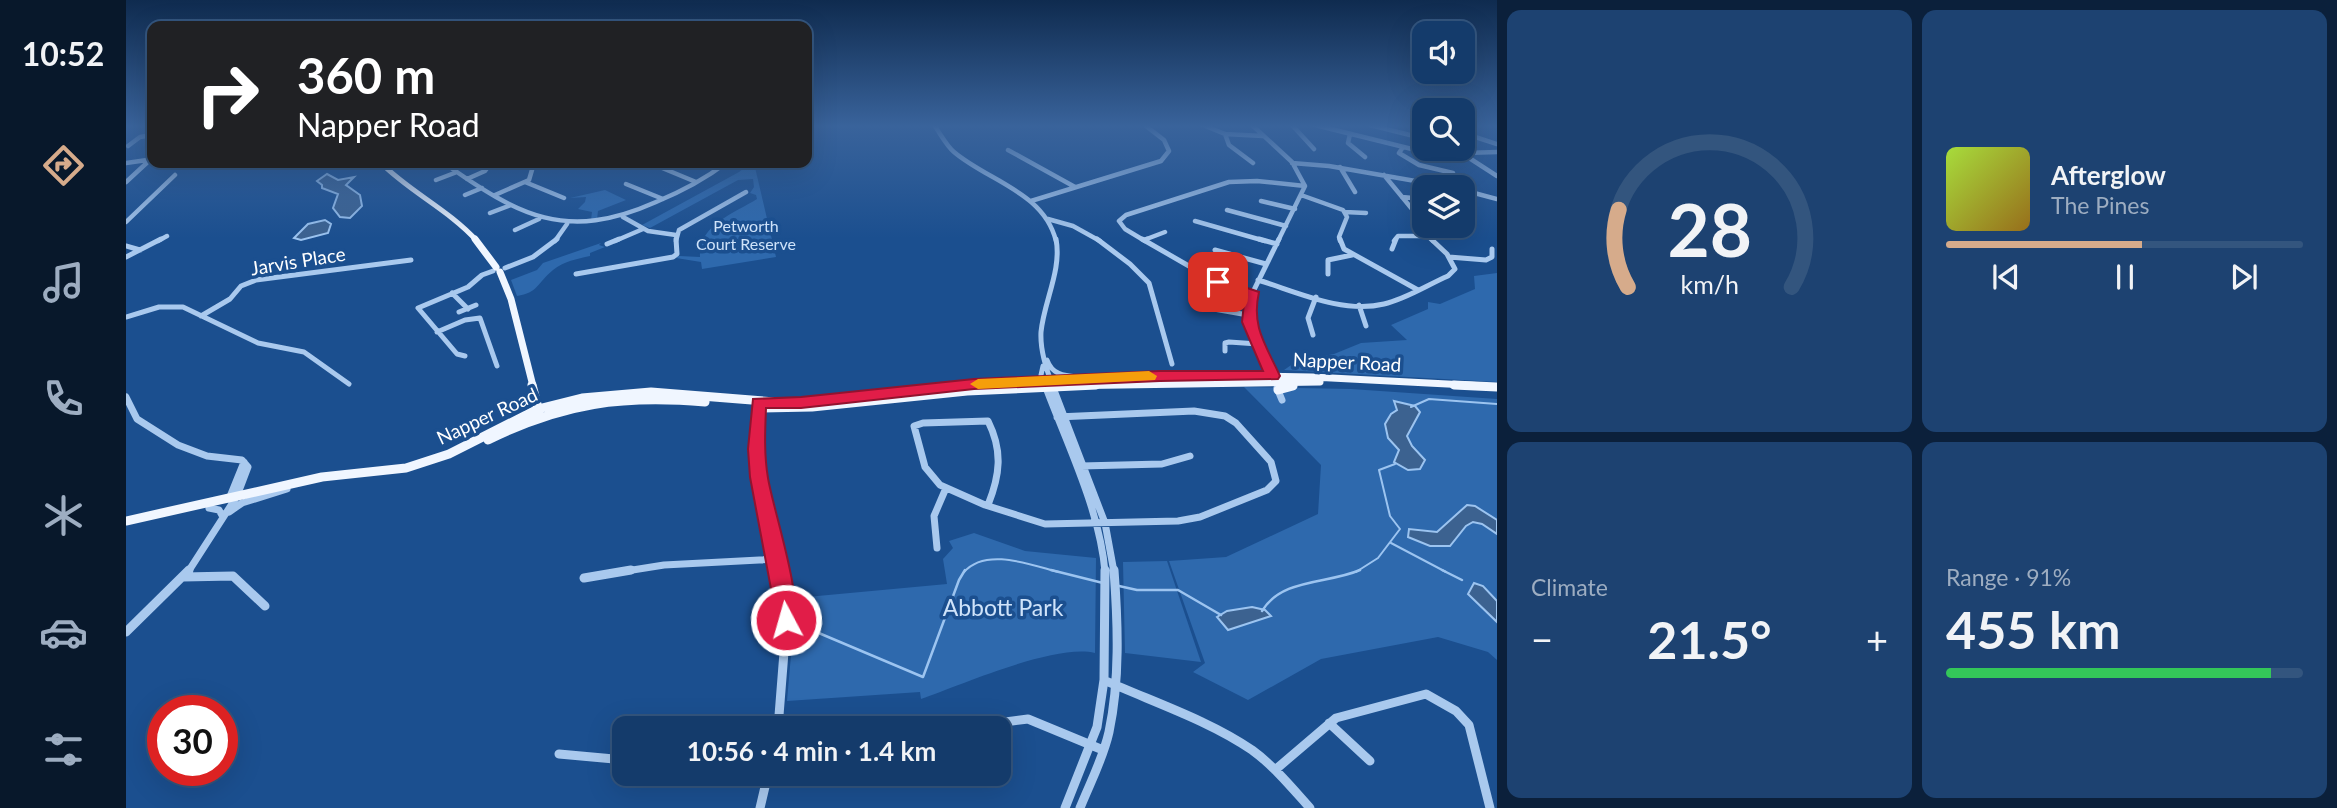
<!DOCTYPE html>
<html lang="en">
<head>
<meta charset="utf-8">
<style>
  body { margin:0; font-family:Lato,sans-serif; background:#1d4271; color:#f1f3f6; height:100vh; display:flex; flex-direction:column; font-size:26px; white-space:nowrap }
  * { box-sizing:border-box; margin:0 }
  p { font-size:23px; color:#9dadc1 }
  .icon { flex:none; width:38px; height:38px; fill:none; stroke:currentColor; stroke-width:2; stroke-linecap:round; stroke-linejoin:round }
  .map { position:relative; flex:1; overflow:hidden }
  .panel { display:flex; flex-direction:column; gap:10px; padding:10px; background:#0b203b; width:840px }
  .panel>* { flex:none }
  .banner { position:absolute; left:21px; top:21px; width:665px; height:147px; border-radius:14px; box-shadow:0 7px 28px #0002,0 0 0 2px #33557e; background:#202124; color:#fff; overflow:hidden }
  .buttons { position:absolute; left:1286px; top:21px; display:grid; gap:14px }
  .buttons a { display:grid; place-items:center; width:63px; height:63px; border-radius:14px; background:#143b6b; box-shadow:0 7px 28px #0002,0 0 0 2px #33557e; font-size:35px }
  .speed { position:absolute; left:21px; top:695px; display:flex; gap:14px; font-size:35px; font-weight:700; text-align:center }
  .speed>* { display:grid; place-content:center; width:91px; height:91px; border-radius:50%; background:#143b6b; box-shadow:0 7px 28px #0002,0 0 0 2px #33557e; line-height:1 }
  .speed .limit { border:10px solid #d22; background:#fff; color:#111 }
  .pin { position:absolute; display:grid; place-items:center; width:60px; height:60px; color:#fff; margin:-30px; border-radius:14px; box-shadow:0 4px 10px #0006 }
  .me { position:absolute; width:77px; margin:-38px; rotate:354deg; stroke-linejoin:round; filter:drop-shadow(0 0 5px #0008) }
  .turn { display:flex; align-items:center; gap:24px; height:147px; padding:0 35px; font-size:32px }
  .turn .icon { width:91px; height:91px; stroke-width:2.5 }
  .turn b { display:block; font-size:49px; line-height:60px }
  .big { font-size:52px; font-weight:700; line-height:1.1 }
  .panel .card { flex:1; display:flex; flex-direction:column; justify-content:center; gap:10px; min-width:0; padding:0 24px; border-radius:14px; background:#1d4271 }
  .panel .dial { align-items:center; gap:0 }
  .dial svg { height:182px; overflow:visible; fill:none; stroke:#33557e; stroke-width:7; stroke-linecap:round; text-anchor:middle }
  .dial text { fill:#f1f3f6; stroke:none }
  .song { display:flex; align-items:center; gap:21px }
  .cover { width:84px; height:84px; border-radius:10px; background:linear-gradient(135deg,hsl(80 70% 55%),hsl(40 70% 35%)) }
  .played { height:7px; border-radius:4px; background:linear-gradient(90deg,#d6ab8b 55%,#33557e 55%) }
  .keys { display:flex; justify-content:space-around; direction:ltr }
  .heat { display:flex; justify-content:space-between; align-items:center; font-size:38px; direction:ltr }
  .charge { height:10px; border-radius:5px; background:linear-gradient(90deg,#34c759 91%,#33557e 0) }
  .panel .tiles { flex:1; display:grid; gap:10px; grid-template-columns:repeat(2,1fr) }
  .trip { position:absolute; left:486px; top:716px; width:399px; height:70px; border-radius:14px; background:#143b6b; box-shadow:0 7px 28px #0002,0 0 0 2px #33557e; font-weight:700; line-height:70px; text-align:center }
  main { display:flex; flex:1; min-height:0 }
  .menu { display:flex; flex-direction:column; width:126px; justify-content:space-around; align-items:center; background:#08182b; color:#9dadc1 }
  .menu .icon { width:49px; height:49px }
  .menu .on { color:#d6ab8b }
  .menu b { font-size:32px; color:#f1f3f6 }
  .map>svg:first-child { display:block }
  .green { fill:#2e69ad }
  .water { fill:#3c6290; stroke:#9cc4f0; stroke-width:2 }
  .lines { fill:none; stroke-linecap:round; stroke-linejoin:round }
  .stream-far1 { stroke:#9cc4f0; stroke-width:2 }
  .stream { stroke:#9cc4f0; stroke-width:2.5 }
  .minor-far3 { stroke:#a9c9ee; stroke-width:4.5 }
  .minor-far2 { stroke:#a9c9ee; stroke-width:5 }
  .minor-far1 { stroke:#a9c9ee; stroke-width:7 }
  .minor { stroke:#a9c9ee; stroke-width:9 }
  .major-far2 { stroke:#f0f6ff; stroke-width:5 }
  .major-far1 { stroke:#f0f6ff; stroke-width:7 }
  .major { stroke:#f0f6ff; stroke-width:9 }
  .route { fill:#e11d48; stroke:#92132f; stroke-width:2 }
  .slow { fill:#f59e0b }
  .labels { text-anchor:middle; stroke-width:7; stroke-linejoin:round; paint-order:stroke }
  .far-park-label { font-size:16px; fill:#cfe3fa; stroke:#1b4f8f }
  .street-label { font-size:19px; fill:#fff; stroke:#1b4f8f }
  .near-park-label { font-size:23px; fill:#cfe3fa; stroke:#1b4f8f }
</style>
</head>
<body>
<main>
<nav class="menu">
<b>10:52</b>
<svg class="icon on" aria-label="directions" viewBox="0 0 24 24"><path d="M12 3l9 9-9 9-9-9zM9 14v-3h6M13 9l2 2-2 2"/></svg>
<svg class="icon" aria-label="music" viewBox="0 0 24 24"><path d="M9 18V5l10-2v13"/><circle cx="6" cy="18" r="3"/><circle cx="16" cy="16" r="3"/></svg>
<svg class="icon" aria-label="phone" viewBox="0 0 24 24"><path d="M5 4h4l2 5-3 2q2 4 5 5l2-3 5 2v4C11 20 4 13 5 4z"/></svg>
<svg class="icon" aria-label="climate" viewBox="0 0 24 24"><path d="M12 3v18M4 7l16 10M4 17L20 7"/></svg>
<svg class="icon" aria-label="car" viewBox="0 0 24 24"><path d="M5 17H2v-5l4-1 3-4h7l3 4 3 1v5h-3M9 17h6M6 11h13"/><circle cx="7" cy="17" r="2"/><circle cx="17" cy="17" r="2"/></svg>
<svg class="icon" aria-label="filters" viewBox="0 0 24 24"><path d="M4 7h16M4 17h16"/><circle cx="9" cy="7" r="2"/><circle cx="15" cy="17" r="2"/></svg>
</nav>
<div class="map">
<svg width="1371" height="808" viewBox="0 0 1371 808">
  <rect width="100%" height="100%" fill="#1b4f8f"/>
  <path class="green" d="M625,163H628L650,257L576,269L575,262L550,258L553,256L574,257C572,225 607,214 631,199L630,195L624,193L628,187L627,179L612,180L524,228L516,225L613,172Z
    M479,190L500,200L472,211L471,219L465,220L466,212L452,209L459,202L460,197L444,198Z
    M475,243L473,245L479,247L464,253V256C451,259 438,261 427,270C411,283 412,293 391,296L385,280L411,270L417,263Z
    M1371,273V382L1158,370L1171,361L1208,354L1235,343L1281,340L1265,325L1302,309V302L1314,304L1349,289L1348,276Z
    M1118,387L1225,389L1371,399V660L1362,652L1312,637L1195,659L1122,700L1067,672L1079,663L1043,561L1100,557L1192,514L1195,465Z
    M848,533L899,551L970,558L969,653C930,643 835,685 795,699L794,692L661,701L670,598L821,584L817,559L827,548L823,541Z
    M1041,561L1075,662L999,653L997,562Z"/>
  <path class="water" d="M201,174L212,180L228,177L220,185L234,195L236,206L224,218L214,217L207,208L212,194L196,188V185L191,181Z
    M199,220L205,224L202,233L175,240L168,238L182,224Z
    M1268,401L1289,406L1294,412L1281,436L1286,446L1299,460L1294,469L1282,470L1268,462L1273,450L1262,438L1259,424L1265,414L1271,410Z
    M1341,505L1349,506L1371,520V534L1356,524L1347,522L1340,526L1324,546H1304L1282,537L1283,529L1311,532Z
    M1348,583L1357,586L1371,601V622L1342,594Z
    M1126,607L1139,610L1145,616L1102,630L1091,617L1101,611Z"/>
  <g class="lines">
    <path class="stream-far1" d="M1285,407L1303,399L1371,404
      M1265,543L1320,572
      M838,572C860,547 905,565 933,572
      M1230,572L1252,558L1274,529L1264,516L1253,470L1269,464"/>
    <path class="stream" d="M925,570L977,583
      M1316,570L1336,580
      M993,586L1011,590H1052L1095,615
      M1136,611C1156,578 1202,584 1234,570
      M688,631L797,677L833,580L839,570"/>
    <path class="minor-far3" d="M808,125C814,133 820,145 828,152C862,181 918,192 930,241
      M1077,125L1099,134L1137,136
      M1126,125L1166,162L1179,186L1152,241
      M1166,125L1188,149
      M1189,125L1306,154L1371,152
      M1244,125L1292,137
      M1337,133L1371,144
      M1099,134L1103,145L1127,163
      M1224,134L1222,143L1239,157
      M2,146L14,137L26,135
      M1277,147L1273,153L1293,165L1327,173
      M882,150L949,187
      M1337,154L1371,176
      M0,163L21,160
      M318,163C393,216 440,242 530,202C554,192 579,179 600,163
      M1166,163L1203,166L1324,187
      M517,164L529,165L570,182
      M293,165L299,163
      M1214,167L1229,192
      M1258,175L1286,209L1307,241
      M341,179L359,171L365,163
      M310,180L331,172
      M0,182L26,158
      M399,182L438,198
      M500,184L537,199
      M1337,190L1371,199
      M339,195L356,188
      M369,195L403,180L408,163
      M1175,195L1217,210L1221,217L1213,237L1214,241
      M1276,197L1298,199
      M905,201L1035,161L1043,151L1038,140L1020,126
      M1135,201L1169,209
      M1101,210L1160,226
      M1219,212L1240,213
      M364,213L385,205
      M497,217L522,231L550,235
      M922,219L947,226L974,241
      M1069,221L1139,241
      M0,222L49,175
      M1337,225L1347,227
      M389,230L413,219
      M1018,240L1039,232
      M32,241L41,236
      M429,241L441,224
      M489,241L517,229
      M550,241L553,230L620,192
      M1019,241L999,229L993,221L1000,215L1103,182L1131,181L1179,186
      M1268,241L1272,236H1302"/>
    <path class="minor-far2" d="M971,239L1004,264L1023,283L1046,364
      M1016,239L1082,277L1126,292
      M1133,239L1151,244
      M1214,239L1218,249L1292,290
      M1018,240L1021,239
      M481,244L493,239
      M0,246L14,250
      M1266,249L1270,239
      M1089,250L1140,264
      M0,257L35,239
      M1323,257L1360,260L1366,257V249
      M379,268L407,257L431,239
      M450,274L547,257L551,254L550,239
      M1202,274V260L1226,255
      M1132,280C1171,292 1217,314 1258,304C1280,299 1301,285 1322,276L1329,269L1321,254L1305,239
      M326,293L342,309
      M1233,305L1240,326
      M1082,308L1122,315
      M333,312L350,305
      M75,316L104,299L115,286L130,280L285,260
      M0,317L33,307H57L132,343L178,352L223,384
      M311,332L339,320L354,318L371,366
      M1187,335L1182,318L1190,297
      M1099,351V343L1103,342L1132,344
      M339,356L331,354L292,308L342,287L356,275L367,271
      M921,360C926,374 937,376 951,377
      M917,366L915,375L919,386
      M1147,378L1123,322V300L1153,239
      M927,386C920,369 914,351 915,332C918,301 936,270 930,239"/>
    <path class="minor-far1" d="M919,385C941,444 974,510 979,572
      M926,385L979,523L988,572
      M1151,388L1156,400
      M0,397L11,419L52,445L81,456L116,460L122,467L111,496L62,572
      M633,404L630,449L633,477L653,572
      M955,466L1036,464L1064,456
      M103,499L118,462
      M862,505C874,475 877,451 862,421L797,423L788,426L799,467L814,485L859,505L919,524L1052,521L1074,517L1141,490L1150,481L1145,462L1110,423L1099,416L1068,411L931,417
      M83,508L93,510L97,517
      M103,512L116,503L161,489
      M811,548L808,516L820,488
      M494,572L538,565L651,559"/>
    <path class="minor" d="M57,577L107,576L139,606
      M458,578L505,570
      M0,632L63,570
      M978,680C1027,702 1082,720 1126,750C1148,766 1166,788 1184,808
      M1203,723L1244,761
      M652,728L660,627L653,570
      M861,728L864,724L902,719L977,750
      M433,754L499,760
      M1149,770L1210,718L1300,694L1330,711L1343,725L1364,808
      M634,808L642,774
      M939,808L971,727L978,680L979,570
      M954,808C964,783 977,759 983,732C994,680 992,624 988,570"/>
    <path class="major-far2" d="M255,163C284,192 323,210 351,241"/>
    <path class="major-far1" d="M349,239L370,267
      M374,272L385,299L407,386
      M822,386L1067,375L1186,377L1360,386
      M928,386L1194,382"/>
    <path class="major" d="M406,385L413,412
      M1328,385L1371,387
      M1152,390L1167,386
      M634,408L686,407L841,391L970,385
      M362,440C437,403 496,395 579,402
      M0,521L196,477L280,468L323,454L412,409L456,398L525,392L662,403L843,385"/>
  </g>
  <linearGradient id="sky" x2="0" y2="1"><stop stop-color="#0f2b4f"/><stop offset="0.53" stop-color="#39639b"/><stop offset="1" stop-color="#39639b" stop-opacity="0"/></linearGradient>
  <rect width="1371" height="238" fill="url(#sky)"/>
  <path class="route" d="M1092,278L1133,292C1125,327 1140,345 1154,376L1152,379L1034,381L848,389L675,408H640C639,431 638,455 642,478C647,509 678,601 667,626L660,629L652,626L624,477L622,449L627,399L675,397L848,379L1034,371H1137L1116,322L1119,294L1087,284V279Z"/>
  <path class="slow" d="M1023,371L1031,376L1029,380L852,389L844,384L852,379Z"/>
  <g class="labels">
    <g class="far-park-label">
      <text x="620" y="232">Petworth<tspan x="620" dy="18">Court Reserve</tspan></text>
    </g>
    <g class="street-label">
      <text transform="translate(172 261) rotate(-9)" y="7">Jarvis Place</text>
      <text transform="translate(1221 362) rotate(3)" y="7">Napper Road</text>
      <text transform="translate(361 416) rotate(-25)" y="7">Napper Road</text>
    </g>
    <g class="near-park-label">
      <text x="877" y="616">Abbott Park</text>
    </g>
  </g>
</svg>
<div class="buttons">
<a><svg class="icon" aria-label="sound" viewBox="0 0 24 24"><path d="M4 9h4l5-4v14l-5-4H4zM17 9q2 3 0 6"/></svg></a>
<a><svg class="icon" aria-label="search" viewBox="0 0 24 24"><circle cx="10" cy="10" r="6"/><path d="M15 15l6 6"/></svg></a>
<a><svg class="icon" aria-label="layers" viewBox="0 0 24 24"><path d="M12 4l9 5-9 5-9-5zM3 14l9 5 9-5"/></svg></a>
</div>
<div class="speed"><div class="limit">30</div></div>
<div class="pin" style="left:1092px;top:282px;background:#d93025"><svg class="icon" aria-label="arrive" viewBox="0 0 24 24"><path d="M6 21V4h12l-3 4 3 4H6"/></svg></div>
<svg class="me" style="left:660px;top:620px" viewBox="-20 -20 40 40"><circle r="17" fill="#e11d48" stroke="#fff" stroke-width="3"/><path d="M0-11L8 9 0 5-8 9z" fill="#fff"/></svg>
<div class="trip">10:56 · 4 min · 1.4 km</div>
<div class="banner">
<div class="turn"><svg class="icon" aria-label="right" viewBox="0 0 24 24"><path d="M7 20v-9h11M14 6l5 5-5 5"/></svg><div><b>360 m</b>Napper Road</div></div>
</div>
</div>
<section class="panel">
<div class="tiles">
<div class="card dial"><svg viewBox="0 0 100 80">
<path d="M14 69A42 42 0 1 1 86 69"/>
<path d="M14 69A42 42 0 0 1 10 35" stroke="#d6ab8b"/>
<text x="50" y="56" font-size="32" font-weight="700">28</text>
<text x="50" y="72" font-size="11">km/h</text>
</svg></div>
<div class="card">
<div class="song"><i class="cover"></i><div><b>Afterglow</b><p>The Pines</p></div></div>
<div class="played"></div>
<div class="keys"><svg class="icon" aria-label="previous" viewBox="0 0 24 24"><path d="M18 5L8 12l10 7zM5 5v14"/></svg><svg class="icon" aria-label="pause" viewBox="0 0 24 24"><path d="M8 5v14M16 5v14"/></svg><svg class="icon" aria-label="next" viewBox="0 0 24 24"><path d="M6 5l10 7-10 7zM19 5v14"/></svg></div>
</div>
<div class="card"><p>Climate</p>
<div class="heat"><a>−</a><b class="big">21.5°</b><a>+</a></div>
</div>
<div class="card"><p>Range · 91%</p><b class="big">455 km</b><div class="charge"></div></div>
</div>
</section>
</main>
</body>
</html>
